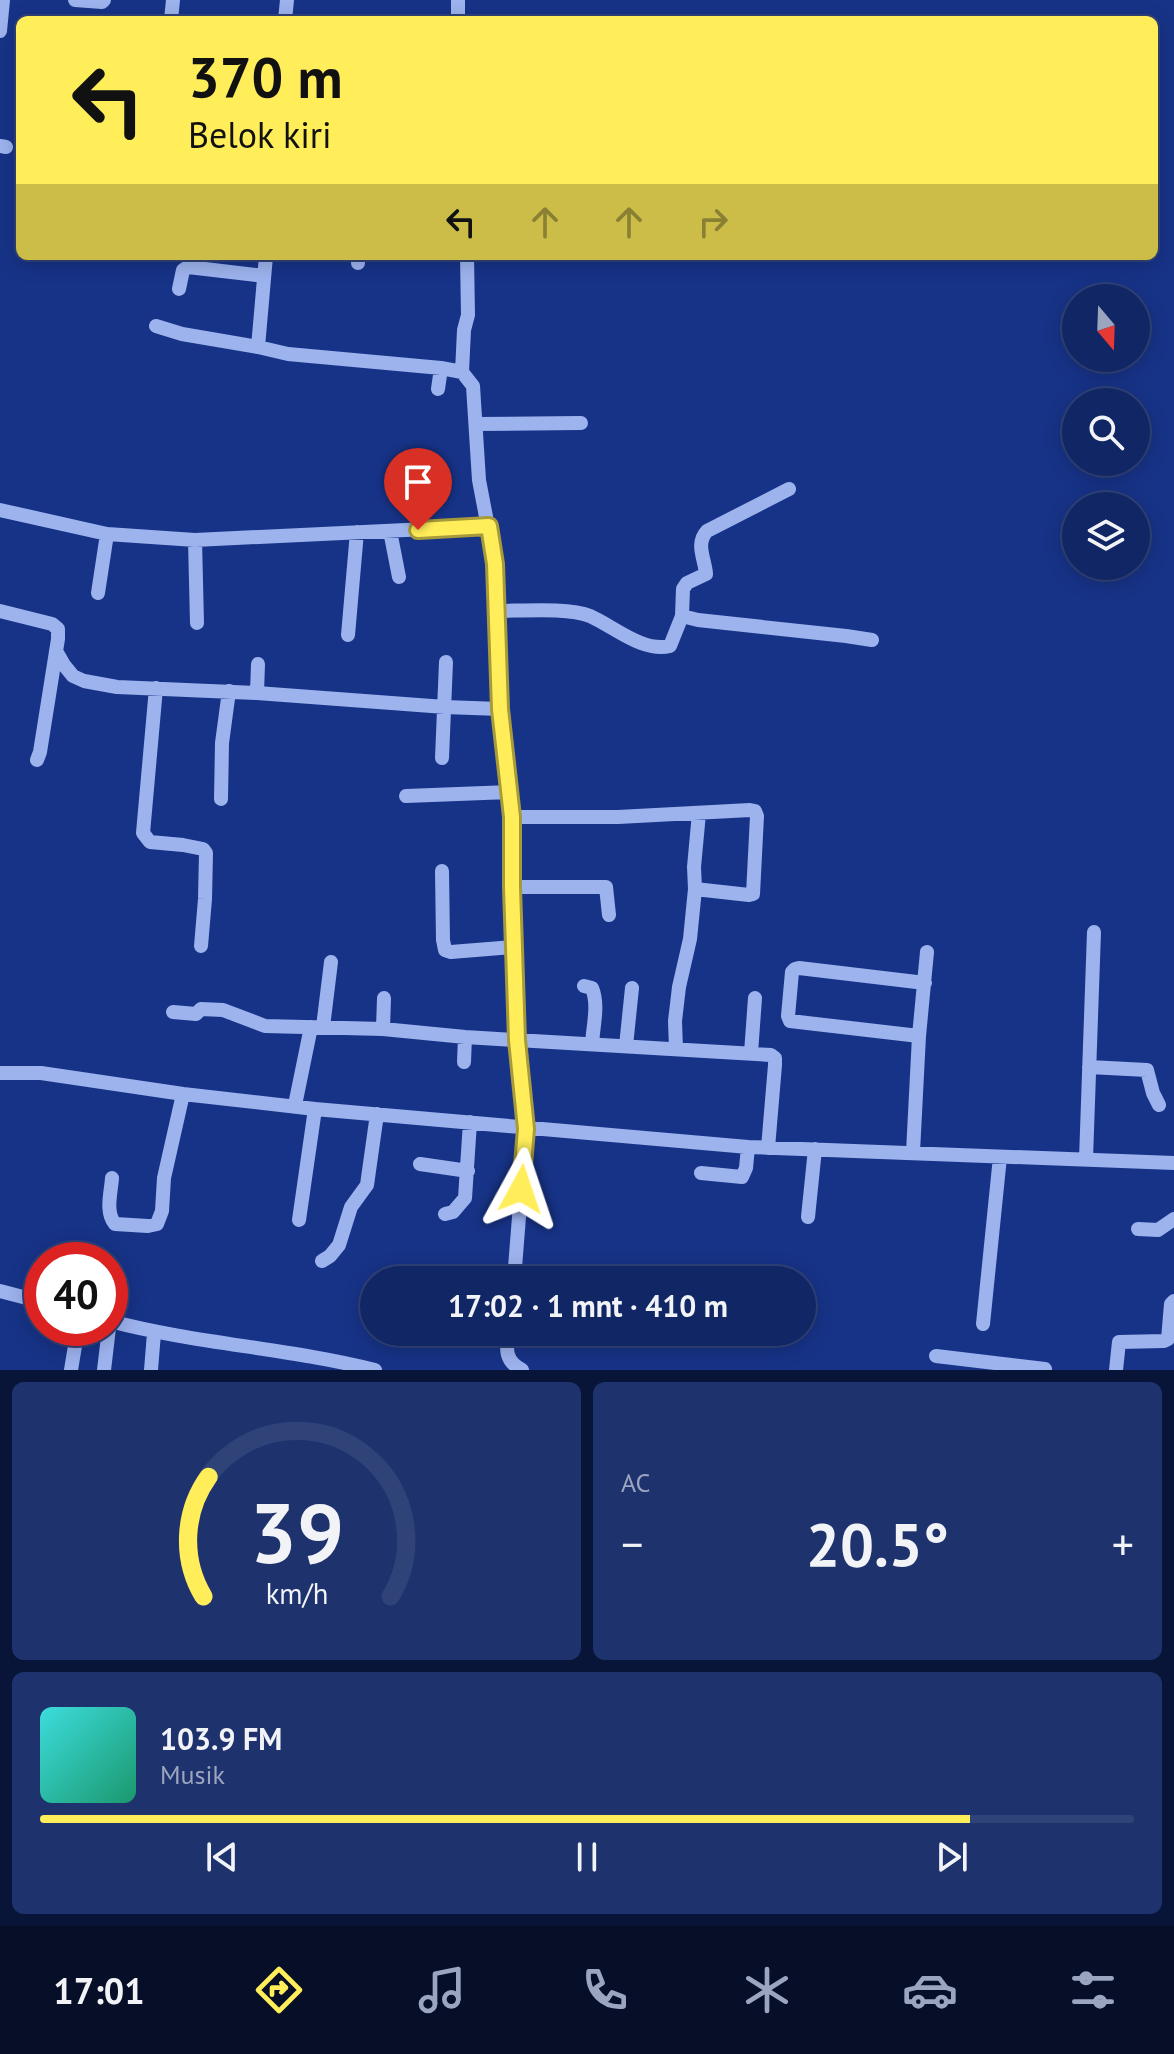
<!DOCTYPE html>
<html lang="id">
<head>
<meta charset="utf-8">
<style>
  body { margin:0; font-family:"PT Sans",sans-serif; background:#1e326e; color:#f1f3f6; height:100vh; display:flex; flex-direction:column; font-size:30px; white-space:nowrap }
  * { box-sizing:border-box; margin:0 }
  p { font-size:26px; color:#9ca5bf }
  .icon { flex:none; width:44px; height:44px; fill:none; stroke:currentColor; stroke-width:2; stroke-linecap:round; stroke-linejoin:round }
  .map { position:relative; height:1370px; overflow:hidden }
  .drawer { display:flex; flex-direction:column; gap:12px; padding:12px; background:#091538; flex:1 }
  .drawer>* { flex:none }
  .banner { position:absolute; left:16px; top:16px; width:1142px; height:244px; border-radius:12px; box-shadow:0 4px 20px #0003,0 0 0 2px #304379; background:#ffed5a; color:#111; overflow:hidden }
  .needle { width:52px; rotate:161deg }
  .buttons { position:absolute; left:1062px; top:284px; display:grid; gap:16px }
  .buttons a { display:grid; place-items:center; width:88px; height:88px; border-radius:50%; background:#112665; box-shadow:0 4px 20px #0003,0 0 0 2px #304379; font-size:40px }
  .speed { position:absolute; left:24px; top:1242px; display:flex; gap:16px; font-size:40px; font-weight:700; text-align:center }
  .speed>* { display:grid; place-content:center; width:104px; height:104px; border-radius:50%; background:#112665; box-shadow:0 4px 20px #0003,0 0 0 2px #304379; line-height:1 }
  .speed .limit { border:12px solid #d22; background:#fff; color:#111 }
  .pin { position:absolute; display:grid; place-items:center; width:68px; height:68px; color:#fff; margin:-82px -34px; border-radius:50% 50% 50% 0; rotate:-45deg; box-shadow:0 0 8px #0007 }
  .pin .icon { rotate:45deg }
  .me { position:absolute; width:88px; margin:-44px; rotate:5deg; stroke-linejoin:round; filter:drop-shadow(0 0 6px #0008) }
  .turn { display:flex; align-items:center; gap:28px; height:168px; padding:0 40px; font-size:36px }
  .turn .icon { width:104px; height:104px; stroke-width:2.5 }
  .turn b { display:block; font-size:56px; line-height:68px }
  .lanes { display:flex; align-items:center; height:76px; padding:0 40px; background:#0003; justify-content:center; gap:40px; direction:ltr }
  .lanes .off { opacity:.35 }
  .big { font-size:60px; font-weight:700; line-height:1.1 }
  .drawer .card { flex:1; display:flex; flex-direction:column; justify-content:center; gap:12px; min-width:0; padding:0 28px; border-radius:12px; background:#1e326e }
  .drawer .dial { align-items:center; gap:0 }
  .dial svg { height:208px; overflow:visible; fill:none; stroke:#304379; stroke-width:7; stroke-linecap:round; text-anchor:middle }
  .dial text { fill:#f1f3f6; stroke:none }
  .song { display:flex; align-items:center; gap:24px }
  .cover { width:96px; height:96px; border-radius:12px; background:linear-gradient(135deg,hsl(180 70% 55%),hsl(160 70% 35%)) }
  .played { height:8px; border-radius:4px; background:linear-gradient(90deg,#ffed5a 85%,#304379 85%) }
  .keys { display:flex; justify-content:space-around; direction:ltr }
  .heat { display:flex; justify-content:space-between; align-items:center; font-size:44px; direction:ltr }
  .drawer .tiles { flex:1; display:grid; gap:12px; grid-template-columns:1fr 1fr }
  .card:last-child { grid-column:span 2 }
  .trip { position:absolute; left:360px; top:1266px; width:456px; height:80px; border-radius:40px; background:#112665; box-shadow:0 4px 20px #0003,0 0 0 2px #304379; font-weight:700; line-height:80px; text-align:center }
  .menu { display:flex; height:128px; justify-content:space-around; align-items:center; background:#070f28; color:#9ca5bf }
  .menu .icon { width:56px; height:56px }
  .menu .active { color:#ffed5a }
  .menu b { font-size:36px; color:#f1f3f6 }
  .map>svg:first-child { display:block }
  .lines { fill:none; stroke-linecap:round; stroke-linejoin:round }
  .minor { stroke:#9db3ee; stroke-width:14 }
  .route-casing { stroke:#a69a3a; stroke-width:20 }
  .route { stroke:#ffed5a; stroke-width:14 }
</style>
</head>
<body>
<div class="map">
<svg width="1174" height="1370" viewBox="0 0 1174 1370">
  <rect width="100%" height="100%" fill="#173387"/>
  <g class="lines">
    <path class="minor" d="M75,0L102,2L104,0
      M171,20L173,0
      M285,20L287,0
      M458,20V0
      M0,31L3,0
      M0,146L6,147
      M266,256L258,347L288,354L441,368L462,372L473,386L479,480L495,564L500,709L512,817V887L517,1040L526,1129L514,1280
      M358,256V263
      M179,289L183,270L188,267L264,276
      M156,326L182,334L258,347
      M462,372L464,330L468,315L467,256
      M438,389L441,368
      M476,424L581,423
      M0,510L107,534L195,540L489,526
      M390,531L399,577
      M195,540L197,623
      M98,593L107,534
      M0,611L52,624L58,629V639L40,752L37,760
      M496,611C521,611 569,607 590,616C613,626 643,653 670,646L682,616L698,620L846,636L872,640
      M682,616L683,589L687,583L706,574C705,559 695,544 707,531L789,489
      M348,635L357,532
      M56,651L64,665L73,676L84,681L117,687L257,693L445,707L500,709
      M156,688L143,833L150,842L183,845L203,849L206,853L205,899L201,946
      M257,693L258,664
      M442,758L446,662
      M406,796L511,792
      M221,799L222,743L229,691
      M512,817H618L750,810L755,811L757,816L753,894L749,895L695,889L694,867L699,813
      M442,871L443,940L445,950L451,952L514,947
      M512,887H606L609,915
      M584,986L592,988C599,1005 593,1026 592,1044
      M173,1012L196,1014L201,1009L223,1010L265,1026L383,1029L465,1037L771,1055L775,1058V1065L768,1148
      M323,1027L331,962
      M383,1029L384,998
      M919,1036L790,1021L788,1016L792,972L795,969L799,968L925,983
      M626,1046L632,988
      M676,1049L675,1021L679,987L690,939L695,889
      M751,1053L755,998
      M464,1062L465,1037
      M1089,1067L1147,1070L1153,1093L1159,1105
      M0,1073H41L183,1094L315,1109L748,1147L1174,1163
      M295,1105L311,1027
      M913,1152L919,1036L927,952
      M1086,1159L1094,932
      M420,1164L468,1171
      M701,1173L742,1177L746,1168L748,1147
      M112,1178C111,1193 105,1212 115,1224L148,1226L157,1224L162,1211L164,1178L183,1094
      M445,1214L453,1212L465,1198L470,1122
      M808,1217L815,1149
      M299,1220L315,1109
      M1138,1229L1158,1230L1174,1219
      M322,1261L330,1256L339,1245L351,1207L367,1185L377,1114
      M0,1291L42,1302
      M110,1321C197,1344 288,1348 375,1370
      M983,1324L1000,1157
      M508,1332C506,1350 505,1361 522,1370
      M936,1356L1045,1369
      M71,1370L78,1328
      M104,1370L109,1328
      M151,1370L154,1333
      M1116,1370L1119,1342L1164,1341L1168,1339L1171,1304L1174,1301"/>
  </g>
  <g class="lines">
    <g class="route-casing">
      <path id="route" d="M418,530L489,526L495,564L500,709L512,817V887L517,1040L526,1129L521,1189"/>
    </g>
    <use href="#route" class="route"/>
  </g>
</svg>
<div class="buttons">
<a><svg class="needle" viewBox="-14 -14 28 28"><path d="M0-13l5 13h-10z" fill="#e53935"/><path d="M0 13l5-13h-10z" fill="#9ca5bf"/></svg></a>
<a><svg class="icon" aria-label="search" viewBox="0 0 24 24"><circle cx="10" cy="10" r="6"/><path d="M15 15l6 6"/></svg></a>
<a><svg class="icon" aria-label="layers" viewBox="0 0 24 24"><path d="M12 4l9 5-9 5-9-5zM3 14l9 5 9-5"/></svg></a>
</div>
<div class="speed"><div class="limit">40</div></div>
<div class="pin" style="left:418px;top:530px;background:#d93025"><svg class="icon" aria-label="arrive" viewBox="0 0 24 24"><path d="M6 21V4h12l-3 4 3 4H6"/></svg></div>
<svg class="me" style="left:521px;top:1189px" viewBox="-20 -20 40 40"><path d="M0-17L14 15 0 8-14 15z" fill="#ffed5a" stroke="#fff" stroke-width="4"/></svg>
<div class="trip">17:02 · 1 mnt · 410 m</div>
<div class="banner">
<div class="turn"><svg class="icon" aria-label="left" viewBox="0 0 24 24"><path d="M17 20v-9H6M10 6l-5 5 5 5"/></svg><div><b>370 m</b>Belok kiri</div></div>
<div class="lanes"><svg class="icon" aria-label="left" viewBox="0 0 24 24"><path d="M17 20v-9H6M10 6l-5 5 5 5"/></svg><svg class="icon off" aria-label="ahead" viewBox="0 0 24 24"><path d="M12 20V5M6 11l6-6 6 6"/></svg><svg class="icon off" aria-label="ahead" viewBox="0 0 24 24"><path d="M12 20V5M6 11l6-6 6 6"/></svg><svg class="icon off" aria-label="right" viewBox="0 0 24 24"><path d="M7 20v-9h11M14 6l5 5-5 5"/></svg></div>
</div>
</div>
<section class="drawer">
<div class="tiles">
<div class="card dial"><svg viewBox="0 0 100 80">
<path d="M14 69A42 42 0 1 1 86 69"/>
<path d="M14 69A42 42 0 0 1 16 23" stroke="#ffed5a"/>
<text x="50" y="56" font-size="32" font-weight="700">39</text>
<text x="50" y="72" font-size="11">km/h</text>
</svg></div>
<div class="card"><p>AC</p>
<div class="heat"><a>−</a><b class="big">20.5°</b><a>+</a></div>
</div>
<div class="card">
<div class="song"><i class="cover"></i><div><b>103.9 FM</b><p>Musik</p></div></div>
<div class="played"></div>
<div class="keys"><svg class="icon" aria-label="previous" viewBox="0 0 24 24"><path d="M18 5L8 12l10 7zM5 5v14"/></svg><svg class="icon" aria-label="pause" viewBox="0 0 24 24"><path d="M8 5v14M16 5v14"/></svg><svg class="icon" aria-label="next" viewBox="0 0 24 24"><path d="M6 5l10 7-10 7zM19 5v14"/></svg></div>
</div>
</div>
</section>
<nav class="menu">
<b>17:01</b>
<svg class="icon active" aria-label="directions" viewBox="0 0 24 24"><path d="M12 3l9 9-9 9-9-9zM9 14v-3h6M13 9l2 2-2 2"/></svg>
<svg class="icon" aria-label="music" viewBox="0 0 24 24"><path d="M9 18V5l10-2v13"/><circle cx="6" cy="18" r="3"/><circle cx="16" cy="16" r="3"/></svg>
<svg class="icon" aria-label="phone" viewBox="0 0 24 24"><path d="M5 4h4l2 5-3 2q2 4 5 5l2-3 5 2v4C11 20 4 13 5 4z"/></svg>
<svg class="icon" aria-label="climate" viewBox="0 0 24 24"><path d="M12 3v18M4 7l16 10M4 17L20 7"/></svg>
<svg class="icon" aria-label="car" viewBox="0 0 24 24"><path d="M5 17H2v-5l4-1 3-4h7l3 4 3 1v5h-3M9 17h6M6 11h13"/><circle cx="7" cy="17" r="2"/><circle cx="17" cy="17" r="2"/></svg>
<svg class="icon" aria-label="filters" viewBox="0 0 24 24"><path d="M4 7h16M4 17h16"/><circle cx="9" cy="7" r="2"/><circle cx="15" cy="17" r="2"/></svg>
</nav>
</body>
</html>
